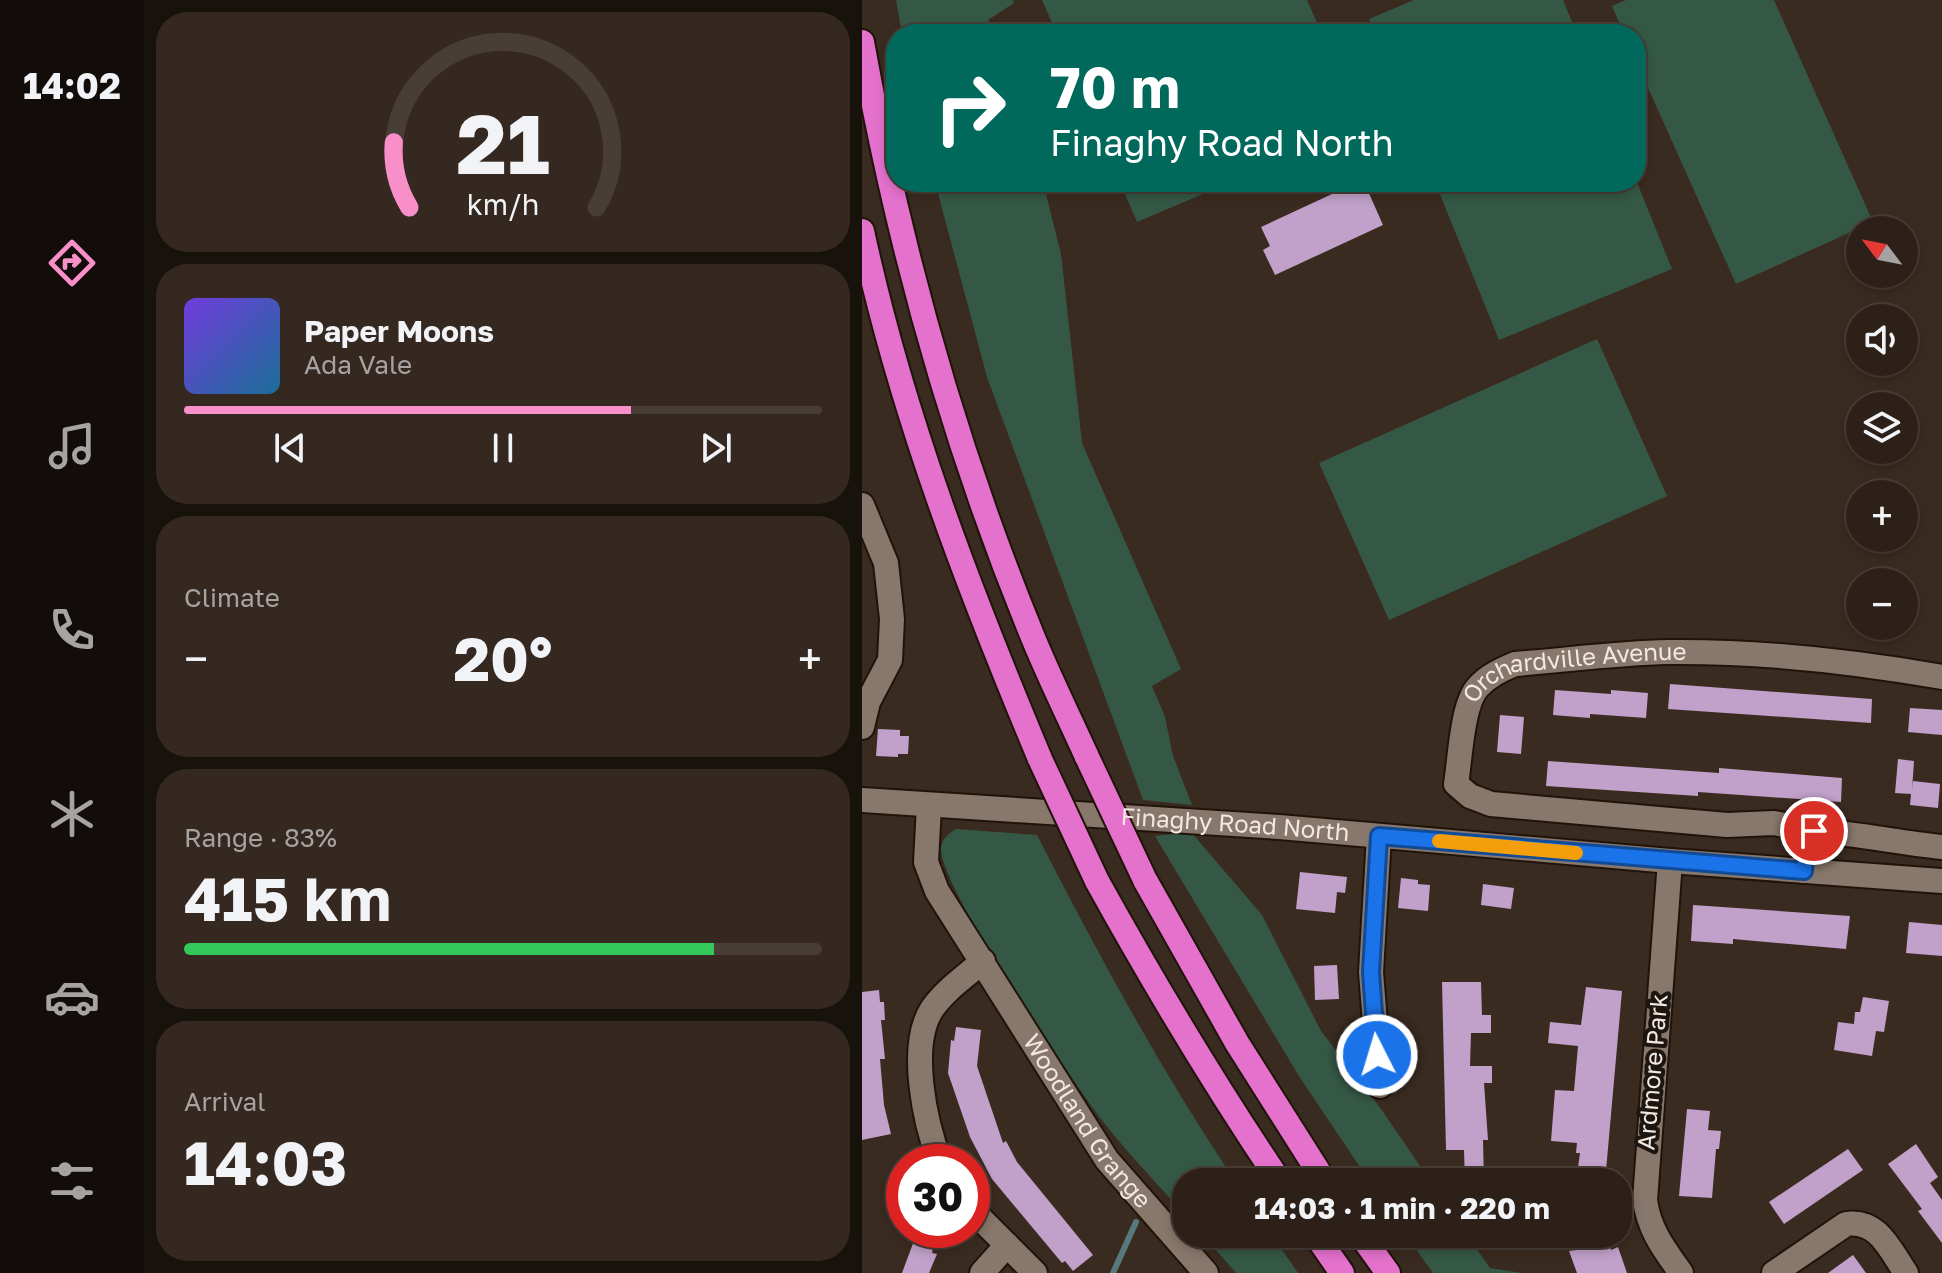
<!DOCTYPE html>
<html lang="en">
<head>
<meta charset="utf-8">
<style>
  body { margin:0; font-family:"Golos Text",sans-serif; background:#342821; color:#f1f3f6; height:100vh; display:flex; flex-direction:column; font-size:30px; white-space:nowrap }
  * { box-sizing:border-box; margin:0 }
  p { font-size:26px; color:#a6a3a2 }
  .icon { flex:none; width:44px; height:44px; fill:none; stroke:currentColor; stroke-width:2; stroke-linecap:round; stroke-linejoin:round }
  .map { position:relative; flex:1; overflow:hidden }
  .details { display:flex; flex-direction:column; gap:12px; padding:12px; background:#18120d; width:718px }
  .details>* { flex:none }
  .top-card { position:absolute; left:24px; top:24px; width:760px; height:168px; border-radius:32px; box-shadow:0 4px 12px #0003,0 0 0 2px #483e37; background:#00695c; color:#fff; overflow:hidden }
  .needle { width:52px; rotate:302deg }
  .controls { position:absolute; left:984px; top:216px; display:grid; gap:16px }
  .controls a { display:grid; place-items:center; width:72px; height:72px; border-radius:50%; background:#2c2018; box-shadow:0 4px 12px #0003,0 0 0 2px #483e37; font-size:40px }
  .speed { position:absolute; left:24px; top:1144px; display:flex; gap:16px; font-size:40px; font-weight:700; text-align:center }
  .speed>* { display:grid; place-content:center; width:104px; height:104px; border-radius:50%; background:#2c2018; box-shadow:0 4px 12px #0003,0 0 0 2px #483e37; line-height:1 }
  .speed .limit { border:12px solid #d22; background:#fff; color:#111 }
  .pin { position:absolute; display:grid; place-items:center; width:68px; height:68px; color:#fff; margin:-34px; border:4px solid #fff; border-radius:50%; box-shadow:0 2px 8px #0007 }
  .me { position:absolute; width:88px; margin:-44px; rotate:355deg; stroke-linejoin:round; filter:drop-shadow(0 0 6px #0008) }
  .turn { display:flex; align-items:center; gap:28px; height:168px; padding:0 32px; font-size:36px }
  .turn .icon { width:104px; height:104px; stroke-width:2.5 }
  .turn b { display:block; font-size:56px; line-height:68px }
  .big { font-size:60px; font-weight:700; line-height:1.1 }
  .details .tile { flex:1; display:flex; flex-direction:column; justify-content:center; gap:12px; min-width:0; padding:0 28px; border-radius:32px; background:#342821 }
  .details .dial { align-items:center; gap:0 }
  .dial svg { height:208px; overflow:visible; fill:none; stroke:#483e37; stroke-width:7; stroke-linecap:round; text-anchor:middle }
  .dial text { fill:#f1f3f6; stroke:none }
  .song { display:flex; align-items:center; gap:24px }
  .cover { width:96px; height:96px; border-radius:12px; background:linear-gradient(135deg,hsl(260 70% 55%),hsl(200 70% 35%)) }
  .played { height:8px; border-radius:4px; background:linear-gradient(90deg,#f98fc9 70%,#483e37 70%) }
  .keys { display:flex; justify-content:space-around; direction:ltr }
  .heat { display:flex; justify-content:space-between; align-items:center; font-size:44px; direction:ltr }
  .charge { height:12px; border-radius:6px; background:linear-gradient(90deg,#34c759 83%,#483e37 0) }
  .trip { position:absolute; left:310px; top:1168px; width:460px; height:80px; border-radius:32px; background:#2c2018; box-shadow:0 4px 12px #0003,0 0 0 2px #483e37; font-weight:700; line-height:80px; text-align:center }
  main { display:flex; flex:1; min-height:0 }
  .dock { display:flex; flex-direction:column; width:144px; justify-content:space-around; align-items:center; background:#120d0a; color:#a6a3a2 }
  .dock .icon { width:56px; height:56px }
  .dock .on { color:#f98fc9 }
  .dock b { font-size:36px; color:#f1f3f6 }
  .map>svg:first-child { display:block }
  .green { fill:#355846 }
  .lines { fill:none; stroke-linecap:round; stroke-linejoin:round }
  .stream { stroke:#57797c; stroke-width:6 }
  .building { fill:#c1a0c9 }
  .minor-casing { stroke:#201309; stroke-width:28 }
  .highway-casing { stroke:#201309; stroke-width:28 }
  .minor { stroke:#88776b; stroke-width:24 }
  .highway { stroke:#e471cc; stroke-width:24 }
  .highway-bridge-casing { stroke:#201309; stroke-width:28; stroke-linecap:butt }
  .highway-bridge { stroke:#e471cc; stroke-width:24 }
  .route-casing { stroke:#114b97; stroke-width:20 }
  .route { stroke:#1a73e8; stroke-width:14 }
  .slow { stroke:#f59e0b; stroke-width:14 }
  .labels { text-anchor:middle; stroke-width:8; stroke-linejoin:round; paint-order:stroke }
  .street-label { font-size:24px; fill:#f2e8e1; stroke:#1c1510 }
</style>
</head>
<body>
<main>
<nav class="dock">
<b>14:02</b>
<svg class="icon on" aria-label="directions" viewBox="0 0 24 24"><path d="M12 3l9 9-9 9-9-9zM9 14v-3h6M13 9l2 2-2 2"/></svg>
<svg class="icon" aria-label="music" viewBox="0 0 24 24"><path d="M9 18V5l10-2v13"/><circle cx="6" cy="18" r="3"/><circle cx="16" cy="16" r="3"/></svg>
<svg class="icon" aria-label="phone" viewBox="0 0 24 24"><path d="M5 4h4l2 5-3 2q2 4 5 5l2-3 5 2v4C11 20 4 13 5 4z"/></svg>
<svg class="icon" aria-label="climate" viewBox="0 0 24 24"><path d="M12 3v18M4 7l16 10M4 17L20 7"/></svg>
<svg class="icon" aria-label="car" viewBox="0 0 24 24"><path d="M5 17H2v-5l4-1 3-4h7l3 4 3 1v5h-3M9 17h6M6 11h13"/><circle cx="7" cy="17" r="2"/><circle cx="17" cy="17" r="2"/></svg>
<svg class="icon" aria-label="filters" viewBox="0 0 24 24"><path d="M4 7h16M4 17h16"/><circle cx="9" cy="7" r="2"/><circle cx="15" cy="17" r="2"/></svg>
</nav>
<section class="details">
<div class="tile dial"><svg viewBox="0 0 100 80">
<path d="M14 69A42 42 0 1 1 86 69"/>
<path d="M14 69A42 42 0 0 1 8 44" stroke="#f98fc9"/>
<text x="50" y="56" font-size="32" font-weight="700">21</text>
<text x="50" y="72" font-size="11">km/h</text>
</svg></div>
<div class="tile">
<div class="song"><i class="cover"></i><div><b>Paper Moons</b><p>Ada Vale</p></div></div>
<div class="played"></div>
<div class="keys"><svg class="icon" aria-label="previous" viewBox="0 0 24 24"><path d="M18 5L8 12l10 7zM5 5v14"/></svg><svg class="icon" aria-label="pause" viewBox="0 0 24 24"><path d="M8 5v14M16 5v14"/></svg><svg class="icon" aria-label="next" viewBox="0 0 24 24"><path d="M6 5l10 7-10 7zM19 5v14"/></svg></div>
</div>
<div class="tile"><p>Climate</p>
<div class="heat"><a>−</a><b class="big">20°</b><a>+</a></div>
</div>
<div class="tile"><p>Range · 83%</p><b class="big">415 km</b><div class="charge"></div></div>
<div class="tile"><p>Arrival</p><b class="big">14:03</b></div>
</section>
<div class="map">
<svg width="1080" height="1273" viewBox="0 0 1080 1273">
  <rect width="100%" height="100%" fill="#3a2b20"/>
  <path class="green" d="M34,0H151L152,3L126,20L132,34H40Z
    M180,0H445L460,34H195Z
    M552,0H701L715,34H513L507,19Z
    M764,0H912L1011,222L874,284L774,61V34H762L750,6Z
    M774,180L810,269L637,340L573,182H774Z
    M73,182H181L199,254L220,443L319,669L290,686L303,717L311,756L330,805L281,800L125,377Z
    M258,182H369L275,222Z
    M735,339L805,496L527,620L457,463Z
    M94,829L175,835C236,954 299,1071 374,1182H324V1216C296,1184 265,1153 239,1119C211,1082 75,883 79,847C80,838 88,833 94,829Z
    M329,832L400,915L459,1031L519,1109L569,1182H508L437,1076L293,836Z
    M340,1234H409L436,1273H374Z
    M543,1234H604L628,1268L660,1273H571Z"/>
  <g class="lines">
    <path class="stream" d="M251,1273L274,1222"/>
  </g>
  <path class="building" d="M496,182H502L521,225L413,275L401,250L408,246L399,227Z
    M808,684L1010,699L1009,723L806,709Z
    M693,690L749,694V690L786,693L784,718L728,714V718L691,715Z
    M1048,708L1080,710V735L1046,732Z
    M638,715L662,717L659,754L635,752Z
    M16,729L38,730V736H47L46,754H36V757L14,756Z
    M1036,759L1052,761L1050,791L1051,781L1078,784L1076,808L1048,805L1049,794L1033,793Z
    M686,761L857,773V768L980,778L979,802L836,792V796L684,786Z
    M438,872L485,877L483,893L475,892L473,913L434,909Z
    M539,878L556,880V884L568,885L566,911L536,908Z
    M621,884L652,888L649,909L619,905Z
    M831,905L988,916L984,949L871,939V944L829,941Z
    M1047,922L1080,925V956L1044,953Z
    M475,965L477,999L453,1000L452,966Z
    M580,982H619L620,1015H629V1033H609L608,1066H630V1083H622L626,1140H621L622,1182H603L602,1150H584Z
    M724,987L760,991L743,1182H714L718,1153H714L715,1143L689,1141L693,1090L712,1091L716,1046L686,1043L688,1022L719,1025Z
    M17,990L18,1002H22L23,1020H19L23,1059H18L22,1105L29,1134L0,1140V992Z
    M1001,997L1027,1001L1022,1032L1014,1031L1010,1056L972,1050L976,1022L992,1024L993,1012H998Z
    M94,1027L119,1030L115,1066L141,1143L144,1141L155,1162L231,1255L211,1271L203,1261L200,1263L130,1179L108,1137L86,1073L89,1040L92,1041Z
    M825,1109L848,1111L846,1130L859,1131L857,1149H854L850,1198L817,1196Z
    M1054,1144L1076,1177L1068,1183L1080,1200V1243L1056,1211L1060,1209L1026,1164Z
    M986,1149L1001,1170L922,1224L907,1202Z
    M56,1230H75L70,1253L75,1254L67,1273H40Z
    M712,1234H746L749,1250L756,1247L765,1273H715L707,1251L715,1250Z
    M991,1255L1004,1273H966Z"/>
  <g class="lines">
    <g class="minor-casing">
      <g id="minor">
        <path d="M0,505L24,563L30,619L28,660L6,702L0,727"/>
        <path id="s1" d="M0,800L417,827L808,861L1080,881"/>
        <path id="s2" d="M67,806L64,862L75,891L245,1160L344,1273"/>
        <path id="s3" d="M952,831L912,823L865,825L629,804L608,796L594,784C598,760 600,704 616,687C626,676 639,670 653,664C704,660 755,653 806,652C898,651 989,661 1080,677"/>
        <path d="M517,836L509,972L518,1086"/>
        <path d="M808,861L783,1200C787,1230 802,1249 819,1273"/>
        <path d="M942,871L944,845L952,831C995,833 1037,843 1080,847"/>
        <path d="M78,1162C63,1123 46,1046 70,1009C83,990 104,976 121,961"/>
        <path d="M110,1210L173,1273"/>
        <path d="M120,1273L145,1245"/>
        <path d="M912,1273L984,1224C1016,1219 1028,1250 1044,1273"/>
      </g>
    </g>
    <g class="highway-casing">
      <path id="highway" d="M0,42C36,244 92,445 170,635C187,677 207,717 225,757
        M0,231C39,413 106,587 178,759
        M283,880L375,1043L463,1182
        M235,881C292,984 352,1084 418,1182
        M453,1234L480,1273
        M498,1234L526,1273"/>
    </g>
    <use href="#minor" class="minor"/>
    <use href="#highway" class="highway"/>
    <g class="highway-bridge-casing">
      <path id="highway-bridge" d="M225,757L283,880
        M178,759L235,881"/>
    </g>
    <use href="#highway-bridge" class="highway-bridge"/>
  </g>
  <g class="lines">
    <g class="route-casing">
      <path id="route" d="M515,1055L509,972L517,836L942,871L944,845L952,831"/>
    </g>
    <use href="#route" class="route"/>
    <path class="slow" d="M577,841L714,853"/>
  </g>
  <g class="labels">
    <g class="street-label">
      <text dy="8" stroke="none"><textPath href="#s3" startOffset="566">Orchardville Avenue</textPath></text>
      <text dy="8" stroke="none"><textPath href="#s1" startOffset="374">Finaghy Road North</textPath></text>
      <text transform="translate(791 1072) rotate(-85)" y="8">Ardmore Park</text>
      <text dy="8" stroke="none"><textPath href="#s2" startOffset="362">Woodland Grange</textPath></text>
    </g>
  </g>
</svg>
<div class="controls">
<a><svg class="needle" viewBox="-14 -14 28 28"><path d="M0-13l5 13h-10z" fill="#e53935"/><path d="M0 13l5-13h-10z" fill="#a6a3a2"/></svg></a>
<a><svg class="icon" aria-label="sound" viewBox="0 0 24 24"><path d="M4 9h4l5-4v14l-5-4H4zM17 9q2 3 0 6"/></svg></a>
<a><svg class="icon" aria-label="layers" viewBox="0 0 24 24"><path d="M12 4l9 5-9 5-9-5zM3 14l9 5 9-5"/></svg></a>
<a>+</a>
<a>−</a>
</div>
<div class="speed"><div class="limit">30</div></div>
<div class="pin" style="left:952px;top:831px;background:#d93025"><svg class="icon" aria-label="arrive" viewBox="0 0 24 24"><path d="M6 21V4h12l-3 4 3 4H6"/></svg></div>
<svg class="me" style="left:515px;top:1055px" viewBox="-20 -20 40 40"><circle r="17" fill="#1a73e8" stroke="#fff" stroke-width="3"/><path d="M0-11L8 9 0 5-8 9z" fill="#fff"/></svg>
<div class="trip">14:03 · 1 min · 220 m</div>
<div class="top-card">
<div class="turn"><svg class="icon" aria-label="right" viewBox="0 0 24 24"><path d="M7 20v-9h11M14 6l5 5-5 5"/></svg><div><b>70 m</b>Finaghy Road North</div></div>
</div>
</div>
</main>
</body>
</html>
